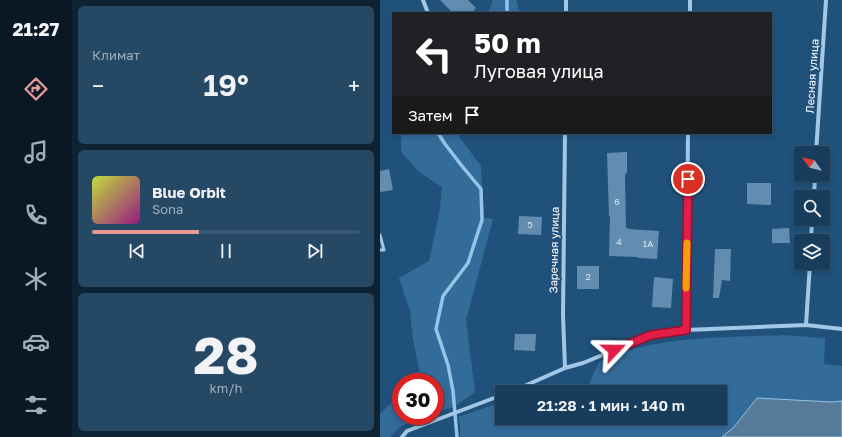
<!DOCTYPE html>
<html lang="ru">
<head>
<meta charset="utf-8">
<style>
  body { margin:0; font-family:"Golos Text",sans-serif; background:#254865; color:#f1f3f6; height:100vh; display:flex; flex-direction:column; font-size:15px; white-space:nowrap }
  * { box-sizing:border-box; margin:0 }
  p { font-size:13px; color:#9faebb }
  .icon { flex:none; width:22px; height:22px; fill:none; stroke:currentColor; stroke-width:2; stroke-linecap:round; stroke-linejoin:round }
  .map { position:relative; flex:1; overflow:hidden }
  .sheet { display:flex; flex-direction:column; gap:6px; padding:6px; background:#0d2233; width:308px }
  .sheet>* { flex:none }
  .guide { position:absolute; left:12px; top:12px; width:380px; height:122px; border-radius:0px; box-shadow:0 2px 6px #0003,0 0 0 1px #365672; background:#202124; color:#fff; overflow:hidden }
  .needle { width:26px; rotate:304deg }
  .fabs { position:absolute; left:414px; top:146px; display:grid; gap:8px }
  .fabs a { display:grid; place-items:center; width:36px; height:36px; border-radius:0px; background:#183d5c; box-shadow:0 2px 6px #0003,0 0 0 1px #365672; font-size:20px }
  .speed { position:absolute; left:12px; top:373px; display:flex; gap:8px; font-size:20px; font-weight:700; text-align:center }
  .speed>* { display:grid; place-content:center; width:52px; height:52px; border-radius:50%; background:#183d5c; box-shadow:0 2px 6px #0003,0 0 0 1px #365672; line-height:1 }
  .speed .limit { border:6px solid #d22; background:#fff; color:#111 }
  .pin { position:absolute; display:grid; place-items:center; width:34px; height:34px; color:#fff; margin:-17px; border:2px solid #fff; border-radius:50%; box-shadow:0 1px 4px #0007 }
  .me { position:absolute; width:44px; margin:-22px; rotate:67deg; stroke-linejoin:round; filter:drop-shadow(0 0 3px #0008) }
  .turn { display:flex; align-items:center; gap:14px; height:84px; padding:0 16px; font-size:18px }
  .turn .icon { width:52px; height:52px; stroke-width:2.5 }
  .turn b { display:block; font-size:28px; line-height:34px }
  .then { display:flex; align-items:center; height:38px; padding:0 16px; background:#0003; gap:8px; font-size:15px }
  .big { font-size:30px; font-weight:600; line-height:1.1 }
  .sheet .card { flex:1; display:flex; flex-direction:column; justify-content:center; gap:6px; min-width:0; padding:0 14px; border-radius:6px; background:#254865 }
  .sheet .dial { align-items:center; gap:0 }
  .dial b { font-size:52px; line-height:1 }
  .song { display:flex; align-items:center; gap:12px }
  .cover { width:48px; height:48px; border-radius:6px; background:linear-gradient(135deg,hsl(70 70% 55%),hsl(310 70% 35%)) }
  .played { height:4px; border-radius:2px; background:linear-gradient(90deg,#e69b98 40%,#365672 40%) }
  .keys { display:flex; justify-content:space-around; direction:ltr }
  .heat { display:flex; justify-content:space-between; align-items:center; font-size:22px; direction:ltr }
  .trip { position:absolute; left:115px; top:385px; width:232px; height:40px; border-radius:0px; background:#183d5c; box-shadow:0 2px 6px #0003,0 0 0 1px #365672; font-weight:600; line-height:40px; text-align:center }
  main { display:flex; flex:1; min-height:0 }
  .menu { display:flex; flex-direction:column; width:72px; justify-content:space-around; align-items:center; background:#0a1825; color:#9faebb }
  .menu .icon { width:28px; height:28px }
  .menu .on { color:#e69b98 }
  .menu b { font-size:18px; color:#f1f3f6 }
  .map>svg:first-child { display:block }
  .green { fill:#336b99 }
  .water { fill:#577a99; stroke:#96c4e7 }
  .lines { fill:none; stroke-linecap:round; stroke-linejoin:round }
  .stream { stroke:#96c4e7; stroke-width:3.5 }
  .building { fill:#628db1 }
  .service { stroke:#a3c7e6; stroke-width:3 }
  .minor { stroke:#a3c7e6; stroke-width:4 }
  .route-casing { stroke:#92132f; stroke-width:10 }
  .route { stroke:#e11d48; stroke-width:7 }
  .slow { stroke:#f59e0b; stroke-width:7 }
  .labels { text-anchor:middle; stroke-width:4; stroke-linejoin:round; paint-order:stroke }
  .number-label { font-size:9px; fill:#d8e2ec }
  .street-label { font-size:11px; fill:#fff; stroke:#20517b }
</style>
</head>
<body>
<main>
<nav class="menu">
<b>21:27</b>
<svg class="icon on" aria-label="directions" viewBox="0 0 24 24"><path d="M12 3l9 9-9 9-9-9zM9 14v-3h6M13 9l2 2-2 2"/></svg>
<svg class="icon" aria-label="music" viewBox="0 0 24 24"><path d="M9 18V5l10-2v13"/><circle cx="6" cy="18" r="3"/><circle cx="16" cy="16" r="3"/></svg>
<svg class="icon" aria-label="phone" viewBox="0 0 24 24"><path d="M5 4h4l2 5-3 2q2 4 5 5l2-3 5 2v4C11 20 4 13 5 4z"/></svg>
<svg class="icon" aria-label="climate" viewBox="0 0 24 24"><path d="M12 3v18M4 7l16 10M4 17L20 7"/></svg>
<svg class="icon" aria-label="car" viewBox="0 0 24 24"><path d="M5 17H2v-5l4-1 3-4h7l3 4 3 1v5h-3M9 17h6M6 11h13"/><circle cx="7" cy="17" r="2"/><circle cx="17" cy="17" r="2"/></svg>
<svg class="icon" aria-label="filters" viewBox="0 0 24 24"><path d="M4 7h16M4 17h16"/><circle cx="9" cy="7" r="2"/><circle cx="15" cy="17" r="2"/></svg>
</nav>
<section class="sheet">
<div class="card"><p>Климат</p>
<div class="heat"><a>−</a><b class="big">19°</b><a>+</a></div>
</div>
<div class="card">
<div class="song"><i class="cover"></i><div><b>Blue Orbit</b><p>Sona</p></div></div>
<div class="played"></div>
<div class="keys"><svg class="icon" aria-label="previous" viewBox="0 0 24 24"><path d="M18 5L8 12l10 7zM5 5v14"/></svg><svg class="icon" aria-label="pause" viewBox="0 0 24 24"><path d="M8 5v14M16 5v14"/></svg><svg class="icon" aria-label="next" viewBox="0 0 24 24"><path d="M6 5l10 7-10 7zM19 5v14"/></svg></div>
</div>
<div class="card dial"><b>28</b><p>km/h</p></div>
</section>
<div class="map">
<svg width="462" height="437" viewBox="0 0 462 437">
  <rect width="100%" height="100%" fill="#20517b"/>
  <path class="green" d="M113,0H137L139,13H108Z
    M21,133H78L80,138L101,166L104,218L113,219L86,320L95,392L74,407L55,412V382H32L40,374L33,339L30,311L19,278L49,261L60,209L62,187L39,172L21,152Z
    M403,335L445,338L444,364L462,366V401L452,402L377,398L354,427L342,437H80V426L78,417L122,402V418H340V392H173C181,385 199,385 209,384L219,362C231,358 244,351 257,348C304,336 355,337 403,335Z
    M21,393V416H46L21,426L10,437H0V414Z"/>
  <path class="water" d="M377,398L452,402L462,401V437H342L354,427Z"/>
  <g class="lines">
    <path class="stream" d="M127,13V0
      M58,133L65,144L82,166L101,189L102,220L88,263L63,296L56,329L68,365L73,391L77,437"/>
  </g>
  <path class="building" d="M60,0H88L96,8L92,13H73Z
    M247,152V173L245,174L246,228H248V229L279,231L277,259L258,258V257L229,256L230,216H229L227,153Z
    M9,169L13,190L0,192V171Z
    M367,183H391V205L367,204Z
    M139,216L162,217L161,235L138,234Z
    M409,228L410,243H392V229Z
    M335,249H351L350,281L342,280L339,298H333Z
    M197,266H219V289H197Z
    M274,277L293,279L291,308L272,307Z
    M135,334H156L155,351L134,350Z"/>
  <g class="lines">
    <path class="service" d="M0,235L4,250H0"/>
    <path class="minor" d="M43,0L48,13
      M186,13V0
      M310,13V0
      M185,133L183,315L185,368
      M436,153L446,0
      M434,197L435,175
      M431,241L432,219
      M426,325L430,263
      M306,330L308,133
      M131,392L185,368L203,363L271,335L306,330L401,326L426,325L462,329
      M22,437L27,431L122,395"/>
  </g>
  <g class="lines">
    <g class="route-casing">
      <path id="route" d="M234,350L271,335L306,330L308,179"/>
    </g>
    <use href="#route" class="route"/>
    <path class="slow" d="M306,288L307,243"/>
  </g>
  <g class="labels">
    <g class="number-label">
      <text x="237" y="205">6</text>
      <text x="150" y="228">5</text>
      <text x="239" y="245">4</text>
      <text x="268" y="247">1А</text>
      <text x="208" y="280">2</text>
    </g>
    <g class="street-label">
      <text transform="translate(432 76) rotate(-86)" y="4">Лесная улица</text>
      <text transform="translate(174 250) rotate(-89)" y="4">Заречная улица</text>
    </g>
  </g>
</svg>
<div class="fabs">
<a><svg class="needle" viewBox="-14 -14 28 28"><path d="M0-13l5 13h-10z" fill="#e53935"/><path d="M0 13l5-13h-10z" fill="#9faebb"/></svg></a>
<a><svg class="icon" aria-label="search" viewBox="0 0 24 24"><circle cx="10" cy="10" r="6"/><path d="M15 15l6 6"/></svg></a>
<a><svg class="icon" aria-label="layers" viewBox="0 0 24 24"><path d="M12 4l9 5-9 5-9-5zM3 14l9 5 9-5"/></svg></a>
</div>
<div class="speed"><div class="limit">30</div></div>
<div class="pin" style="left:308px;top:179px;background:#d93025"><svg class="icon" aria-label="arrive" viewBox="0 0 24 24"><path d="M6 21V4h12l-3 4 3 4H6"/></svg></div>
<svg class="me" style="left:234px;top:350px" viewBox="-20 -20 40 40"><path d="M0-17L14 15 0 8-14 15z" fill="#e11d48" stroke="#fff" stroke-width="4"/></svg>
<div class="trip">21:28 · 1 мин · 140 m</div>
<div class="guide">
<div class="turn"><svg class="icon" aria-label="left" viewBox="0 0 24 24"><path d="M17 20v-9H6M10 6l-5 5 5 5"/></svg><div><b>50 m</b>Луговая улица</div></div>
<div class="then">Затем<svg class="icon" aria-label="arrive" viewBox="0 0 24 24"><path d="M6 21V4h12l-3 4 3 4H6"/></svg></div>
</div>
</div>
</main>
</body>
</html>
